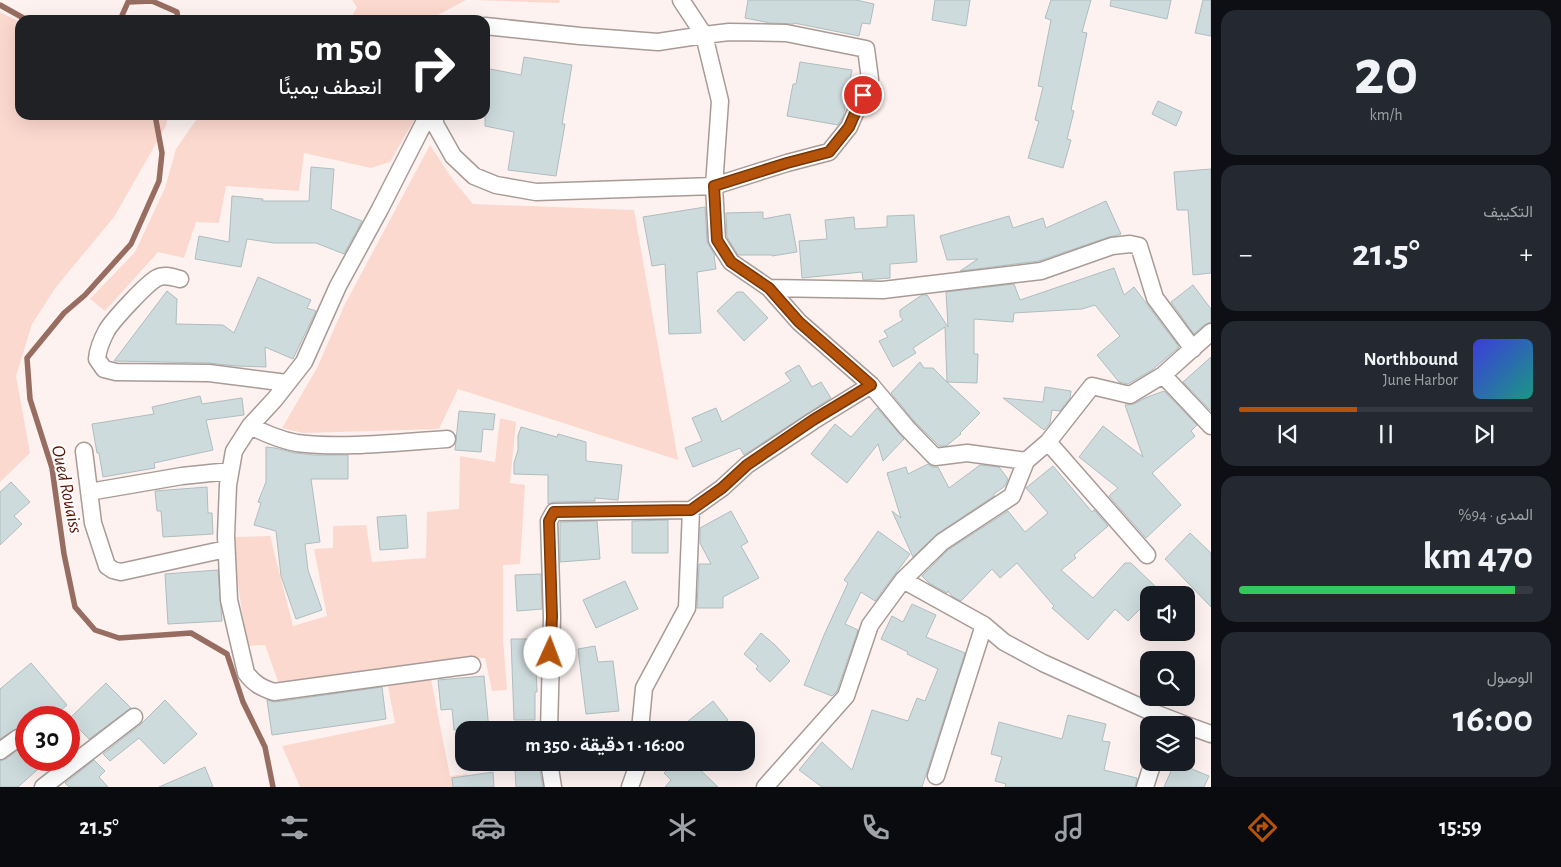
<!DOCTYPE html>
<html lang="ar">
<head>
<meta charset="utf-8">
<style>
  body { margin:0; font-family:"Alegreya Sans",Vazirmatn,sans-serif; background:#242831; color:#f1f3f6; direction:rtl; height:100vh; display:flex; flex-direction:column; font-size:19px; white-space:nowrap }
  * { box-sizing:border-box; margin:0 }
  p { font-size:16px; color:#9ea1a6 }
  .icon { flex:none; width:28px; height:28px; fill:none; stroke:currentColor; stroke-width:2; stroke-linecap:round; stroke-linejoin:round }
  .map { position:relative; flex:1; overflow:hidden; direction:ltr }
  .sheet { display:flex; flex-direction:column; gap:10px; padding:10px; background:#0d0f14; width:350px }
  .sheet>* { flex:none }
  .hud { position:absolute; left:15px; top:15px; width:475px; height:105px; border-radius:15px; box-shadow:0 5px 20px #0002; direction:rtl; background:#202124; color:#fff; overflow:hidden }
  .buttons { position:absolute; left:1140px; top:586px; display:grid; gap:10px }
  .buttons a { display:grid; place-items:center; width:55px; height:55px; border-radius:10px; background:#171b24; box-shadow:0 5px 20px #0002; font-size:25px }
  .speed { position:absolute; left:15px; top:706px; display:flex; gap:10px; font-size:25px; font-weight:700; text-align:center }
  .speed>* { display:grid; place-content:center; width:65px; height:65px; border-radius:50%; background:#171b24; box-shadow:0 5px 20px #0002; line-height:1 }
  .speed .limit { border:8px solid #d22; background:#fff; color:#111 }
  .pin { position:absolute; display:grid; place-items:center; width:42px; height:42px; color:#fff; margin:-21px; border:2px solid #fff; border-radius:50%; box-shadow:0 1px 5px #0007 }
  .me { position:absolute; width:55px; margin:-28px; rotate:2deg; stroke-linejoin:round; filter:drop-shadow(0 0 4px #0008) }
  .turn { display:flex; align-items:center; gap:18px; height:105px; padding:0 25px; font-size:22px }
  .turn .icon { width:65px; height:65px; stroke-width:2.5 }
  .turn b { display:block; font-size:35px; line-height:42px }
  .big { font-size:38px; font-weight:700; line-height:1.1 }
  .sheet .widget { flex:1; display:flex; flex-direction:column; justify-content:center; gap:8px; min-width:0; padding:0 18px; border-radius:15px; background:#242831 }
  .sheet .dial { align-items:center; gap:0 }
  .dial b { font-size:65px; line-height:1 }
  .song { display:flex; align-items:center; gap:15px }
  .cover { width:60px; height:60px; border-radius:8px; background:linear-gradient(135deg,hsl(240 70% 55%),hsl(170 70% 35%)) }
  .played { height:5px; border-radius:2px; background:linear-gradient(90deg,#b45309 40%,#363941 40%) }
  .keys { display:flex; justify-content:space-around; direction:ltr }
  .heat { display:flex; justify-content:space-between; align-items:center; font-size:28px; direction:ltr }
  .charge { height:8px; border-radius:4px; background:linear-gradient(90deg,#34c759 94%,#363941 0) }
  .trip { position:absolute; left:455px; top:721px; width:300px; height:50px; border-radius:15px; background:#171b24; box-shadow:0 5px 20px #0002; font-weight:700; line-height:50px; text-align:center; direction:rtl }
  .dock { display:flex; height:80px; justify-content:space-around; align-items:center; background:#090b0e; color:#9ea1a6 }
  .dock .icon { width:35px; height:35px }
  .dock .selected { color:#b45309 }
  .dock b { font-size:22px; color:#f1f3f6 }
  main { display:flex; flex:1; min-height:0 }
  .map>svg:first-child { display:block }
  .green { fill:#fcd9cf }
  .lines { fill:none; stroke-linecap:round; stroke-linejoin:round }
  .stream { stroke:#986d61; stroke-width:5.5 }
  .building { fill:#cddbdd; stroke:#afbdbf }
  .street-casing { stroke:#a89b97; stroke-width:19 }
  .street { stroke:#fff; stroke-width:16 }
  .route-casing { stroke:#753606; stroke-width:12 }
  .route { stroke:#b45309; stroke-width:9 }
  .labels { text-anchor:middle; stroke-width:4; stroke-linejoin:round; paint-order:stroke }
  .water-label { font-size:19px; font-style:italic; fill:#5b1100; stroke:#fff }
</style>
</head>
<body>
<main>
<section class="sheet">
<div class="widget dial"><b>20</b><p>km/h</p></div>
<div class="widget"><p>التكييف</p>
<div class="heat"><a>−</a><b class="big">21.5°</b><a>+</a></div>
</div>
<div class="widget">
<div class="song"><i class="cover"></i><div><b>Northbound</b><p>June Harbor</p></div></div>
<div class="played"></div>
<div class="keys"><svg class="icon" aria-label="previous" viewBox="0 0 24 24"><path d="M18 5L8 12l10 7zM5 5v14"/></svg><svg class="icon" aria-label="pause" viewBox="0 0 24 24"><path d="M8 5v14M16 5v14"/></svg><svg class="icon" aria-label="next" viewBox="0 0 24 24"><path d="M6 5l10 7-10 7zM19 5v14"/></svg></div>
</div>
<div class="widget"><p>المدى · 94%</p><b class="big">470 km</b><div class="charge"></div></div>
<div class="widget"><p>الوصول</p><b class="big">16:00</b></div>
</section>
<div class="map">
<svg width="1211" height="787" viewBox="0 0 1211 787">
  <rect width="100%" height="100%" fill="#fdf2ef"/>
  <path class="green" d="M352,0H466L434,17V20H350L357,7Z
    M473,0H560L559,3Z
    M0,12L20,22V115H168L166,126L114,217L56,287L32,324L16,376L30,453L0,482Z
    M195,115H417L390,162L371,168L304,153L299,191L226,186L219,223L196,222L184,258L158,252L105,311L90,299L135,252L165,188L176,149L196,120Z
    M430,145L453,180L473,204L634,210L678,460L458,389L439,429L303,433L282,428L317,368L345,304Z
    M500,418L516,422L510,483L525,485L520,564L503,565V639L507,690L492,691L485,658C416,664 347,671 279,684L265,645L247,646L236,571L235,537L270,536L293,626L327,616L314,549L333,548V526L366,525L372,562L426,558L427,512L459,509L460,456L495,462Z
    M431,679L450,776L467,774L471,787H300L282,746L395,723L388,686Z"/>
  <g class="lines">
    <path class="stream" d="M0,5L27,20
      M120,20L128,2L152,1L177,12L178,20
      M155,115L162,153L159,181L131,244L85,295L64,313L27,358L30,399L52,468L64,554L75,607L95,630L119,638L191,633L227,654L243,702L265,747L273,787"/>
  </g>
  <path class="building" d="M748,0H856L874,4L870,24L862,23L859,36L794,23V24L770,23L745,18Z
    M935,0H970L966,26L932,20Z
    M1051,0H1091L1082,32L1087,33L1071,110L1074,111L1067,139L1071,140L1063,168L1028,158L1039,121L1035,120L1043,87L1038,86L1051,20L1045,18Z
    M1111,0H1171L1167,19L1110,6Z
    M1203,0H1211V36L1195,33Z
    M524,57L572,65L562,124H565L556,176L508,170L514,132L485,126V68L521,75Z
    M800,62L852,70L843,117L838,125L787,116L793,84H796Z
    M1158,101L1182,112L1176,126L1152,114Z
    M311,167L334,169L331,209L362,221L344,254L316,243H274L247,239L241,267L195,259L199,236L229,242L232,196L263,199L262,201H309Z
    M1211,169V273L1193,275L1188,210H1177L1174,172Z
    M1106,201L1121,234L1109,237L1039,261L960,271L978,259L947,260L940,236L1009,216L1013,228L1043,218L1046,228Z
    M705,207L707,241L715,256H714L716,269L697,272L701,333L669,334L665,264L652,266L643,217Z
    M763,212V219L790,214L797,252L772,256V255H738L727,237L726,213Z
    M914,215L917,262L890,264V278L863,280L862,272L802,278L799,241L827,239L825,220L854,217L855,229L887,227V216Z
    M1114,268L1124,295L1134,287L1179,347L1152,370L1128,384L1119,382L1097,355L1120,336L1095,305L1082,309L1014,313L1013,322L974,319V354H978L977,383L947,382L980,413L960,433L961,434L946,446H939L914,421L891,393L920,362L924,368H933L947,382L945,327L913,348L916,353L893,367L879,341L888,337L884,331L903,320L900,316V310L922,295H927L948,327L946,292L1014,284L1020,300Z
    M258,277L311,300L307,308L316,311L293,359L265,347L266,367L236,366L209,363L114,361L167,291L177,299L176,324L223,325L234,333Z
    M1193,285L1211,309V322L1204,325L1194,334L1171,302Z
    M737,292H743L768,318L744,341L717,311Z
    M1211,357V411L1183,382Z
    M799,365L812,387L821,382L831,398L744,455L740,448L693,467L685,448L702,441L692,418L716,408L722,422L791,381L785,373Z
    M1045,387L1071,391L1070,398L1060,411L1052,410L1050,423L1044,430L1003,398L1043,402Z
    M1164,391L1197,425L1191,431L1195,436L1152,473L1181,505L1146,538L1109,496L1118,488L1079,457L1103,426L1143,457L1125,405L1134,404L1145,398Z
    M200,396L202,404L242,398L244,415L206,420L213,450L154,463L155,468L103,477L99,453H97L92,424L154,414L152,407Z
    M877,408L904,439L883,461L878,444L847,483L811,454L835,424L851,437Z
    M459,411L495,414L493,430L483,429L481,452L455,450Z
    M521,427L557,437L558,434L586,442V461L622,465L618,500L595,498V501L554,502L548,504V475L514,474V463L518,450V436Z
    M266,447L275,448L295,453L314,455H348V479H311L320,542L305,544L308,570L322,610L296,619L281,576L276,531L254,525L261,503L258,502L266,482Z
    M928,464L932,467H938L949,488L980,465L999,467L1008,479L1005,486L994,494V496L937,534L913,557L892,511L901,518L887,473L906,467L908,474Z
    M1053,466L1092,512L1094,510L1108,526L1074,555L1076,558L1061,570L1093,598L1125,563H1131L1159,590L1153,595H1149V600L1128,621L1115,609L1088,640L1052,608L1054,606L1017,563L1000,578L992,569L961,601L953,597L948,591L947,593L929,583L922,576L948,550L1008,511L1025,532L1048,513L1026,488Z
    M11,482L30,502L14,516L22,524L0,545V492Z
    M207,487L208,513H212L213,534L163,537L161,511H157L155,491Z
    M731,511L748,542L741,546L759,578L723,597V608H697L699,564H711L700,543V528Z
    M406,515L408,548L380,550L377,517Z
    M668,520V553H632V521Z
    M597,521L600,559L560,562V522Z
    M878,531L910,554L875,601L861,592L845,624L858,630L837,691L832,696L804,685L824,635L848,583L844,580Z
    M1190,533L1211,553V607L1165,559Z
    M218,570L222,621L168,624L165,574Z
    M541,574L542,609L517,611L515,575Z
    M625,581L638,609L596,628L583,600Z
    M912,604L936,615L926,637L965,653L922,787H822L799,770L822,742L852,770L872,710L908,721L917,698L925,701L938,669L907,654L908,652L881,639L892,616L903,622Z
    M761,633L775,645L790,661L770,682L756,669L758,666L744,654Z
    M511,639H535L537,692H535V720H514Z
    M595,646L598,662L613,661L619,711L586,714L578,649Z
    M31,663L67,705L52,718H26V732L22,729L17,728L0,739V689Z
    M484,676L489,730H454L452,709L441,710L438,680Z
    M106,683L131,708L89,739L69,719Z
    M382,687L386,719L272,735L267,700L275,702Z
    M165,700L197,734L164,764L139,738L110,761L103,754L140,725Z
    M713,701L728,720L715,730H677Z
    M1068,715L1106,724L1102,741L1110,742L1104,770L1137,778L1135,787H1005L1006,784L995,781L1002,757L991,754L999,722L1062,739Z
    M26,743V760H62L51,768L46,762L18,787H0V761L6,759Z
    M94,760L105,771L99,777L108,787H69L65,783Z
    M675,762H692L718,787H665L671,780L664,773Z
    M1175,762L1209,776L1204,787H1164Z
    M539,765L543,787H516L515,769Z
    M205,767L213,787H159Z
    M493,772L494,787H453L452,778Z"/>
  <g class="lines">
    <g class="street-casing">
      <path id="street" d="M681,0L704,35L720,101L714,186L717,240L731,262L769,288L799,322L871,385L907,428L935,457L967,453L1026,461
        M428,115L380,209L338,286L304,362L275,399L250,426L234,451L228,485L226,536L229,600L246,673C254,684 262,688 274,692L472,665
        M435,115V124L453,156L474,176L496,185L536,192L714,186L787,163L829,152L849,127L870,79L866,49L786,33L729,32L704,35L658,42L580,36L485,26
        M180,279C172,277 164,274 157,278C147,283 113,320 107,330C102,339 98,348 97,359L104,369L116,372L209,373L287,383
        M769,288L883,290L1041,271L1112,246L1130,244L1139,246L1155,298L1193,349
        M1163,375L1211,426
        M250,426C265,433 280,440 297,443C343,449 400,442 447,439
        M1048,442L1147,555
        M84,451L93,523L107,566L113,570L121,572L226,549
        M89,492L182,476L230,471
        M903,580L984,625L1004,642L1043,663L1147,710L1186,725
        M1186,725L1211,734
        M549,730L552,617L549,521L554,512L691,510L722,488L747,465L813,421L871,385
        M640,730L644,688L687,608L691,510
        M0,751L18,738
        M549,762L553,787
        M936,776L984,625
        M43,787L134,717
        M630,787L636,770L637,762
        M765,787L846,696L870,625L903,580L942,542L1012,496L1026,461L1048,442L1092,386L1130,395L1163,375L1211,332
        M1145,787L1153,762"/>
    </g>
    <use href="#street" class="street"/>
  </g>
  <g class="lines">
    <g class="route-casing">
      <path id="route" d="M550,653L552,617L549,521L554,512L691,510L722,488L747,465L813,420L871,385L799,322L769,288L731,262L717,240L714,186L787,163L829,152L849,127L863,95"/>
    </g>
    <use href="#route" class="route"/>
  </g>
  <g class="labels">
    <g class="water-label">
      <text transform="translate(68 489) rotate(78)" y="7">Oued Rouaiss</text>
    </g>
  </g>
</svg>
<div class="buttons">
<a><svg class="icon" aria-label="sound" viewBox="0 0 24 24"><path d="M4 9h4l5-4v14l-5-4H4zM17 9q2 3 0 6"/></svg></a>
<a><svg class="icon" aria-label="search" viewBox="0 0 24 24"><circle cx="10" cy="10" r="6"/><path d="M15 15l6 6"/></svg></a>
<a><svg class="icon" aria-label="layers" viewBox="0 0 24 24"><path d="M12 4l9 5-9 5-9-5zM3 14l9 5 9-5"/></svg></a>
</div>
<div class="speed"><div class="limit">30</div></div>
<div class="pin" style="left:863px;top:95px;background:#d93025"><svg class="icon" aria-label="arrive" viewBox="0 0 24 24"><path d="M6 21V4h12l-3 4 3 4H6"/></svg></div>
<svg class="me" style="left:550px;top:653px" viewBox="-20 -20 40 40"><circle r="19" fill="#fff"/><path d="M0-13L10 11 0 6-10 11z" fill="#b45309"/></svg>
<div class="trip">16:00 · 1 دقيقة · 350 m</div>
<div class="hud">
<div class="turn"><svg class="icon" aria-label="right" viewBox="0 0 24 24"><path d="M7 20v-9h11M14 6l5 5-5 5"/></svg><div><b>50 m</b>انعطف يمينًا</div></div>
</div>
</div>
</main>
<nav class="dock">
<b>15:59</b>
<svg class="icon selected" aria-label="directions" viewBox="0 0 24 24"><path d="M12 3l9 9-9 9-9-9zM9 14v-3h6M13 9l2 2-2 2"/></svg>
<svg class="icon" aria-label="music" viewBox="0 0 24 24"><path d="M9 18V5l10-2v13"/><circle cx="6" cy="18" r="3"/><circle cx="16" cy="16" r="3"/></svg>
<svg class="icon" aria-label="phone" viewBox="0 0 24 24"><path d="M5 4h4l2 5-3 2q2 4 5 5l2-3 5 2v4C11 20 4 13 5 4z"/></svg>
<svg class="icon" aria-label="climate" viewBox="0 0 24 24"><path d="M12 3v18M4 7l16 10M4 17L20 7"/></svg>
<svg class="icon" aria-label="car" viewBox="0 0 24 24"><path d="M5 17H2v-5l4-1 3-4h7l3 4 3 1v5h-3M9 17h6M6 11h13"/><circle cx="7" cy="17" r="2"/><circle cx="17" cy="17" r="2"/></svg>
<svg class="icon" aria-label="filters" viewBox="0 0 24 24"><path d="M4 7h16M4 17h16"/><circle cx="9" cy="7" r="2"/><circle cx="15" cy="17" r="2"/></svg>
<b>21.5°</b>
</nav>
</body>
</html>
